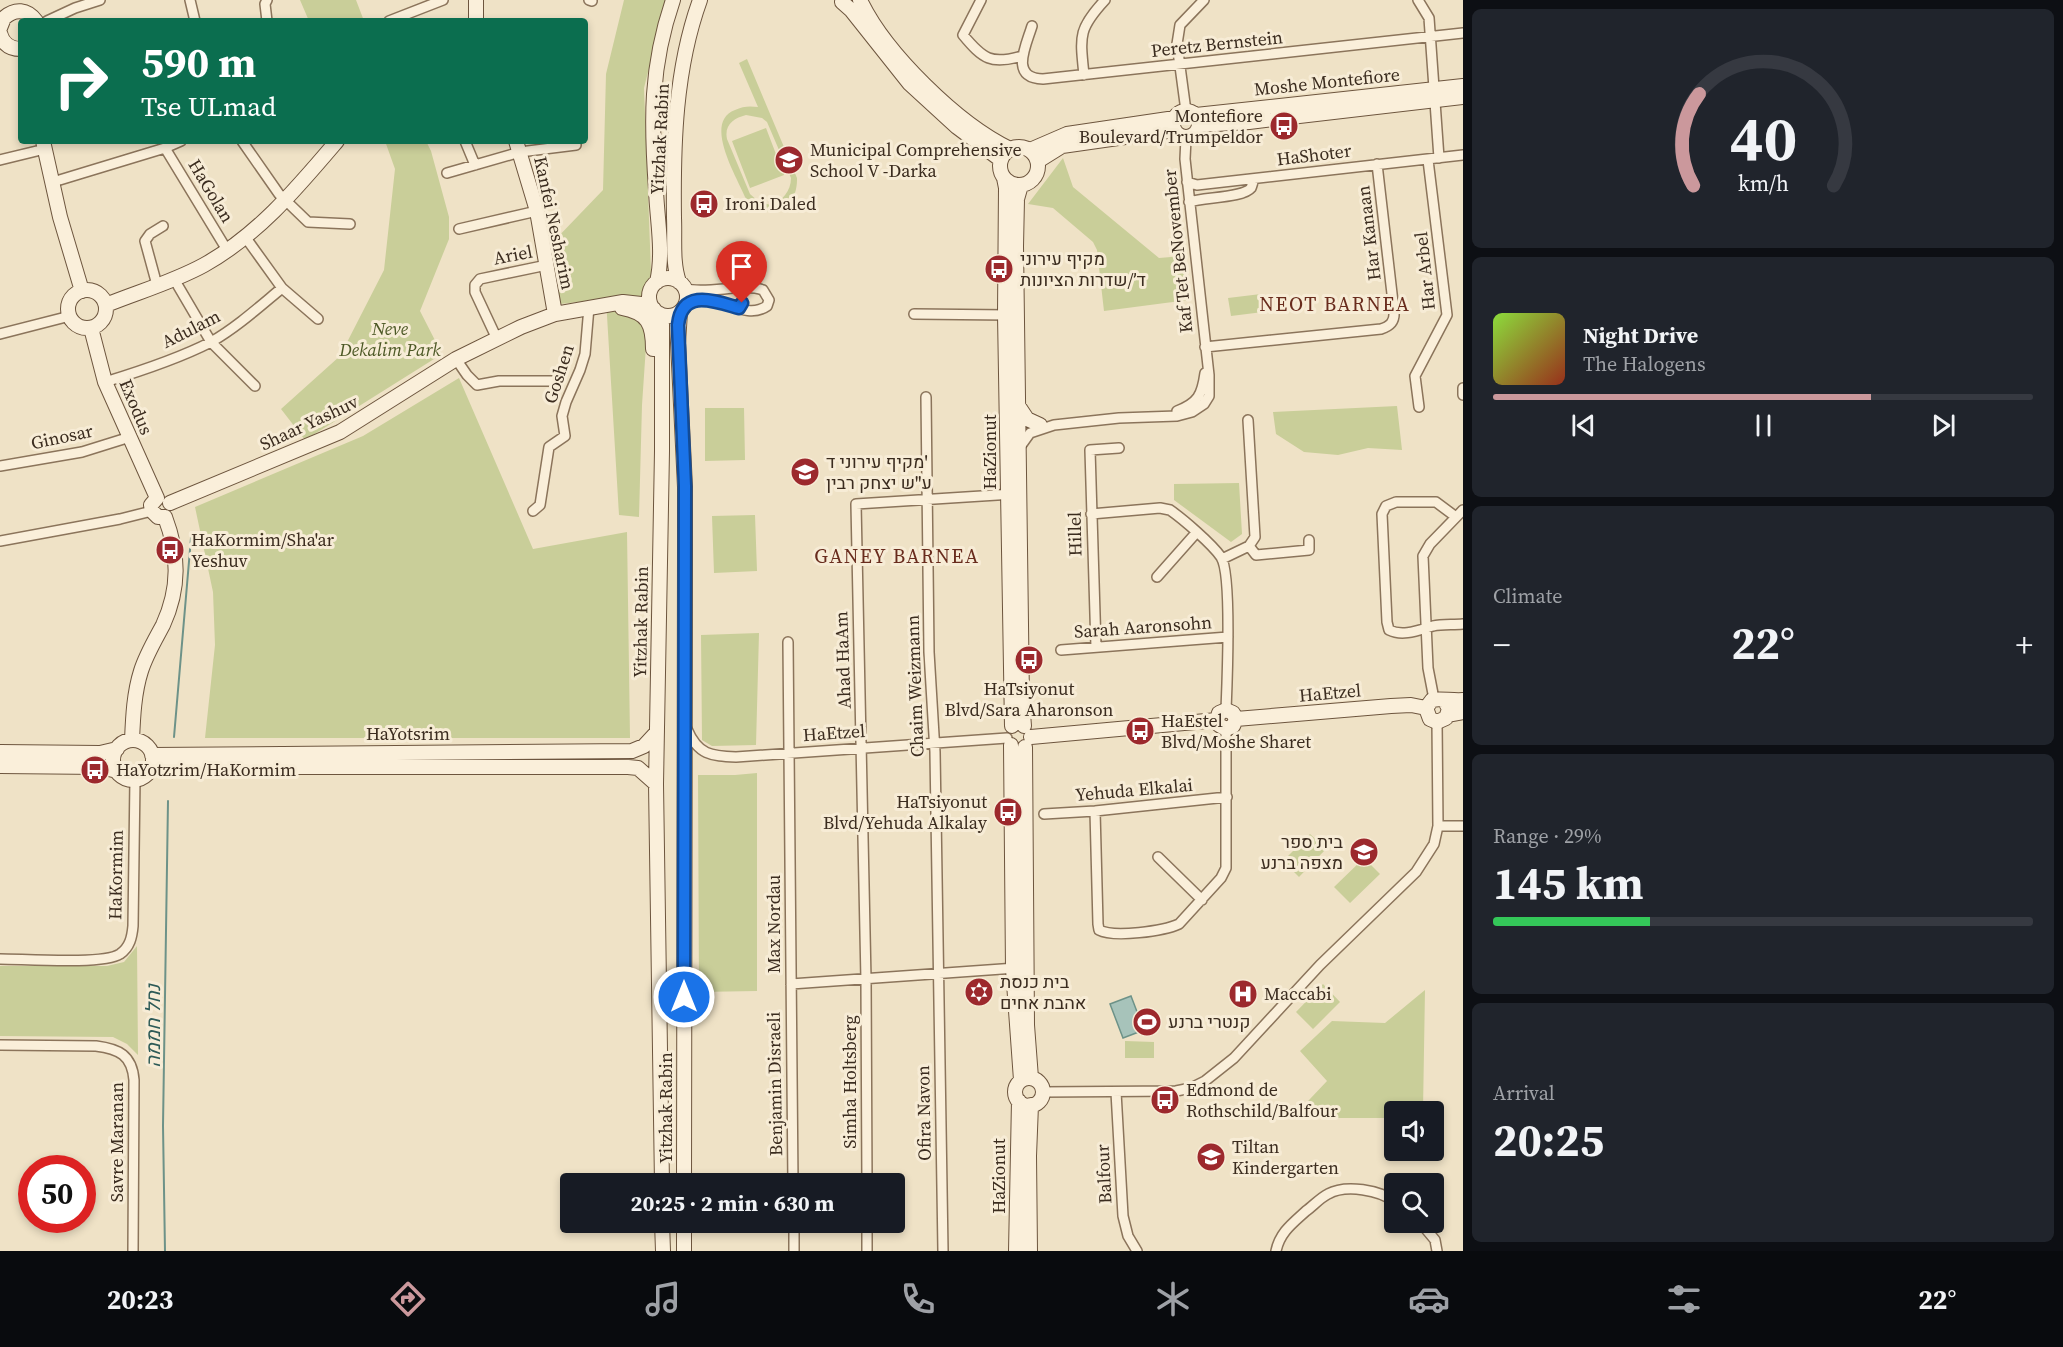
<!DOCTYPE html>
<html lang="en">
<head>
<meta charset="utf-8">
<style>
  body { margin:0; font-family:"Source Serif 4",Heebo,serif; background:#20242c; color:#f1f3f6; height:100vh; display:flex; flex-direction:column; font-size:22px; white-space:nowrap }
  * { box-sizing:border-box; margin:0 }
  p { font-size:20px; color:#9ea1a6 }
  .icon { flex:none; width:33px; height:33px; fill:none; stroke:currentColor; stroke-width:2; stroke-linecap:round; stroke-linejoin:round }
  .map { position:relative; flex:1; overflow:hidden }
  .panel { display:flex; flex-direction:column; gap:9px; padding:9px; background:#0d0f14; width:600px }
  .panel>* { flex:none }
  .hud { position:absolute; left:18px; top:18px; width:570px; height:126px; border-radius:6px; box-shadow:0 3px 9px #0003; background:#0b6e4f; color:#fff; overflow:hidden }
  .controls { position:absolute; left:1384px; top:1101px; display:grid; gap:12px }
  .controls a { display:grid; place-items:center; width:60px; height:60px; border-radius:6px; background:#171b24; box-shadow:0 3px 9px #0003; font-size:30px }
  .speed { position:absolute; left:18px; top:1155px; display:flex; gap:12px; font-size:30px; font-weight:700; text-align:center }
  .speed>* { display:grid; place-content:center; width:78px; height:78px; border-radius:50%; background:#171b24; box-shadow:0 3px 9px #0003; line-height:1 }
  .speed .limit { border:9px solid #d22; background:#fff; color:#111 }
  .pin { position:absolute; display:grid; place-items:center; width:51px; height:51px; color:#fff; margin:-62px -26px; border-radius:50% 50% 50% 0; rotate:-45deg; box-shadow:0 0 6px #0007 }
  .pin .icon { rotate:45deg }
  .me { position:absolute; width:66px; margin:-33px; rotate:0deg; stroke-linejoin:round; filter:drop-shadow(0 0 4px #0008) }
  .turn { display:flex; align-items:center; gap:21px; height:126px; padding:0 24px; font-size:27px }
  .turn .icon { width:78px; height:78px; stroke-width:2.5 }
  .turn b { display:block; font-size:42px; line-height:51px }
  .big { font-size:45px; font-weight:700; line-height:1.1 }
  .panel .card { flex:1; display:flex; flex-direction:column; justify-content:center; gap:9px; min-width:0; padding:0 21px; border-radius:9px; background:#20242c }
  .panel .dial { align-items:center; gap:0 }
  .dial svg { height:156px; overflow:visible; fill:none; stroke:#363941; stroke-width:7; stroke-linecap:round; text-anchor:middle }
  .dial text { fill:#f1f3f6; stroke:none }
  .song { display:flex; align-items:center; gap:18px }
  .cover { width:72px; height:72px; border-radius:9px; background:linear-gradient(135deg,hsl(90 70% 55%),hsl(10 70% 35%)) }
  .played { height:6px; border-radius:3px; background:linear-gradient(90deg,#cb989c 70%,#363941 70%) }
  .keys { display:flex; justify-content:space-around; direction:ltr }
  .heat { display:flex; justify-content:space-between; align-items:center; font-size:33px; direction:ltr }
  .charge { height:9px; border-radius:4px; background:linear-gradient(90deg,#34c759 29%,#363941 0) }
  .trip { position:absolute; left:560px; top:1173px; width:345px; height:60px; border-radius:6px; background:#171b24; box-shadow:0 3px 9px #0003; font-weight:700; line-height:60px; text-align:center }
  .dock { display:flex; height:96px; justify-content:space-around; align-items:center; background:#090b0e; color:#9ea1a6 }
  .dock .icon { width:42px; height:42px }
  .dock .active { color:#cb989c }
  .dock b { font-size:27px; color:#f1f3f6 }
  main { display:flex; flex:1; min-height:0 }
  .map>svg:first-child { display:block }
  .green { fill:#c9ce99; fill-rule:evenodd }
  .water { fill:#a7c3ba; stroke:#6d9288; stroke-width:1.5 }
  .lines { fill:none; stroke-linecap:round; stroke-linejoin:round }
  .stream { stroke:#6d9288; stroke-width:2 }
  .street-casing { stroke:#8b745b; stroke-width:12 }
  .secondary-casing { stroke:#6d553e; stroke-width:16 }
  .street { stroke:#faefda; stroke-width:9 }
  .secondary { stroke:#faefda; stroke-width:14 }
  .route-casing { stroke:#114b97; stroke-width:15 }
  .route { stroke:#1a73e8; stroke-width:10 }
  .labels { text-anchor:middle; stroke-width:6; stroke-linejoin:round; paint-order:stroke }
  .street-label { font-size:18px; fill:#3b2c1f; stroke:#f7ecd6 }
  .poi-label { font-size:18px; fill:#3b2c1f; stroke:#f7ecd6; text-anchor:start }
  .park-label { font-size:18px; font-style:italic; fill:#4c5825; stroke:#f7ecd6 }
  .neighbourhood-label { font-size:20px; letter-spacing:1.5px; fill:#692c1d; stroke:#f7ecd6 }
  .water-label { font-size:20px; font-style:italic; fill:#2e5b57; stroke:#f7ecd6 }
</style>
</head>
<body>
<main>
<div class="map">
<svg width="1463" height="1251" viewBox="0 0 1463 1251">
  <rect width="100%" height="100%" fill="#efe2c6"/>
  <path class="green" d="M300,0H356L364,21H309Z
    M624,0H666L644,88L651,272L642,405L639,517L619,515L606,299L560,304L554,241L603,190L606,74Z
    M747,59L797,178C798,211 766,225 745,197C736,175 703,122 735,110C743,106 750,106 758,107L739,63ZM746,115L762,118L767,122L791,178C791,191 782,201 771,205L759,202L750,194L727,139C724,125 734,118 746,115Z
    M766,128L784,175L750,188L732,141Z
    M385,141H426L431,151L449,217V239L420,311L442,354L305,440L281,409L340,356L384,270L395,169Z
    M1063,158L1073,187L1159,258L1183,256L1188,300L1104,311L1097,250L1093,242L1053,208L1028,204Z
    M1261,294L1263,312L1231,316L1228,298Z
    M459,378L533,549L627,532L630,738H205L215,645L213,592L195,507L363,436Z
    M1397,406L1402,450L1368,448L1338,455L1304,452L1276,434L1273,412Z
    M705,408H744L745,460L705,461Z
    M1239,483L1242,534L1231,542L1174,500V484Z
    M755,515L757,571L714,573L712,516Z
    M759,633L756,745L712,746L702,740L701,635Z
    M757,773V991L699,992L698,775H735Z
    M1310,834L1326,849L1299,877L1283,861Z
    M1364,858L1380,874L1350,903L1334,887Z
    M137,946L138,1055L127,1044L113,1037L0,1036V966H107L124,962Z
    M1323,984L1340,1002L1313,1029L1296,1012Z
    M1425,990L1423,1111L1395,1112V1118H1292L1327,1081L1300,1051L1332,1021L1385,1023Z
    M1125,1041L1154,1042V1058H1125Z"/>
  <path class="water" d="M1131,996L1144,1030L1123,1038L1110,1004Z"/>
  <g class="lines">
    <path class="stream" d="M174,737L191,538
      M165,1251L163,1126L168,801"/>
    <g class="street-casing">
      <path id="street" d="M190,0L195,21
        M267,0L265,4L267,21
        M589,0L592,1
        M981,0L963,35C983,59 991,65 1022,56
        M1418,0L1429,18L1439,158
        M47,21L75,8L100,0
        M389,21L443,0
        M1032,26C1026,46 1009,78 1043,79L1463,33
        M1084,75C1080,36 1078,29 1105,0
        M1186,111L1177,44L1180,25L1204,0
        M242,141L279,194L308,222L350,224
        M465,141L475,165
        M165,148L227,250
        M0,160L45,149
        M447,173L520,152L576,145
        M53,182L165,148L181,141
        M1187,182L1197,185L1463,155
        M1189,202C1203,197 1243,198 1251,188C1252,186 1253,181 1254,179
        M459,229L537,211
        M246,238L282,288L318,319
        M174,279L211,342L255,386
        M157,285L145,241L150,234L163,226
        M686,289C709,294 744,283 763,290L769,300L767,306C747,320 726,299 705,299C698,299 692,302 686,305
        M914,314L1008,315
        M0,334L70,316
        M497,339L475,292V285L480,279L547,265
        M1205,347L1381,329C1390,326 1395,322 1394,311L1377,164
        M456,359L467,375L477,385L499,381H559
        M105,382C141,371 178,359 211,342C237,327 259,307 282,288
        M1463,388V395
        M926,397L929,652L935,752L943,1251
        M1419,407L1415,376L1447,315L1428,160
        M1177,411C1198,403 1202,395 1205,373
        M1020,447L1030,433L1054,425L1119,418L1177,416L1192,412L1204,404L1209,396V375L1185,159L1186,138
        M0,466L82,452L130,437
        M533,511L540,505L549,447L565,436L562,416L566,402L580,370L585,354L589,307
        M1091,514L1160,508L1170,510C1183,519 1212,544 1221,557C1232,574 1227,685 1226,710
        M1456,517L1436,502H1396L1386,506L1382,514L1387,622L1389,630C1403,637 1419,630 1433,626C1442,624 1453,625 1463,624
        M0,541L120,519L152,511
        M1249,546L1256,555L1309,550V540
        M1222,559L1249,546L1255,537L1248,420
        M1157,577L1196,533
        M788,642L793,1184
        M1096,647L1090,450L1119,448
        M1061,650L1228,637
        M1434,699L1428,668L1423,556L1430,544L1463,510
        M687,729C698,755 711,756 736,757L1007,738
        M1095,811L1098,924L1099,930C1114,938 1164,931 1179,924L1221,878L1226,868V729
        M1044,814L1095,811L1227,797
        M1438,826H1463
        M1158,857L1202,900
        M0,959C24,959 103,965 120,954C130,947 132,937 133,926L135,779
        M791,984L1016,968
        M0,1045L96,1046C119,1049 132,1055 134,1080L133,1251
        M1043,1092L1176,1091L1191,1088L1205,1081L1234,1058L1320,965L1416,872L1434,844L1438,826L1437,722
        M1116,1092L1123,1216L1128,1236L1137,1251
        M867,1184L866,980L856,504L1013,494
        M794,1222V1251
        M867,1222V1251
        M1420,1222L1435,1240L1437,1251
        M1276,1251C1280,1232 1293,1223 1306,1211C1313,1206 1320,1198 1328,1194C1346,1184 1380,1190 1395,1202"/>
    </g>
    <g class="secondary-casing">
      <path id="secondary" d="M860,0C885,53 958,124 1010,149
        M842,2L851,10L909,83L957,127L1001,160
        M476,21V0
        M0,28L4,18C15,8 27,9 36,21
        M0,33C3,44 10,49 21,49
        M1173 124a13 13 0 1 1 26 0a13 13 0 1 1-26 0Z
        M1196,115L1463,86
        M1200,125L1249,122L1463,97
        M43,141L60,217L82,291
        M516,141L537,211L555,314
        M1000 166a19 19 0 1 1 38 0a19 19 0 1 1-38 0Z
        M1030,150L1067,134L1175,118
        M1038,161L1062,146L1174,130
        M1004,178L1006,188L1005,315L1012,726
        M1021,185L1017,199L1016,246L1022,700L1024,726
        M649 297a19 19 0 1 1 38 0a19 19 0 1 1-38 0Z
        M657,282C664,252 657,220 656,190C651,121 650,67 673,0
        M679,282C672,262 675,239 674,218C673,145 675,69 700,0
        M68 309a19 19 0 1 1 38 0a19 19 0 1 1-38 0Z
        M106,305C138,292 173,282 204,265C258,235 297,188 337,141
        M622,308C648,313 653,324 653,349
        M680,312L678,343L685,487V550L684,1184
        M660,314L662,325V451L656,784L662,1184
        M91,328L105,382L157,498
        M1019,407L1027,419L1040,425
        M157,498L151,505L152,511L158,517H165
        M170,503L340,432L456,359L521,327L555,314L623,302L641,304L654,309
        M1445,701L1449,709L1446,718L1437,722L1430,719L1426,708L1432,700C1439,698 1453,701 1463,700
        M1448,715L1463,712
        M1236,719L1391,706L1411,705L1426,708
        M1217,720L1219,713L1226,710L1233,713L1236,719
        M1217,720L1219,725L1226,729L1233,726L1236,719
        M1031,737L1217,720
        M132,740C133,717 134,693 141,671C146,655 155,640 163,625C180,588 179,554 165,517
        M113 760a20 20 0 1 1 40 0a20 20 0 1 1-40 0Z
        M1011,745L1013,969L1021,1080
        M1025,747L1027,1025L1031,1078
        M0,752L100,753L117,749
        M152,755L632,751L644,746L657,732
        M0,766L101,767L117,771
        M150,769L247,767H628L638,768L656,784
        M1015 1092a14 14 0 1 1 28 0a14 14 0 1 1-28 0Z
        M662,1222L663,1251
        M684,1251V1222
        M1016,1251L1019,1101
        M1030,1251L1029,1156L1031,1105"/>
    </g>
    <use href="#street" class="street"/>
    <use href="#secondary" class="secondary"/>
  </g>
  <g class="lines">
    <g class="route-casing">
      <path id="route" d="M684,997L685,486L678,325C682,288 714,301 739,308L742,303"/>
    </g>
    <use href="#route" class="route"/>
  </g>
  <defs>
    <g id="bus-disc" transform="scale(1.5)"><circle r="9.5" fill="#9c292d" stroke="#f7ecd6"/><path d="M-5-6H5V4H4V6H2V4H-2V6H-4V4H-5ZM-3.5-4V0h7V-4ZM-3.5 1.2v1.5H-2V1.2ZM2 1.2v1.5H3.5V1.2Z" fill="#fff"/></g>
    <g id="school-disc" transform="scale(1.5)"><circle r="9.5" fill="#9c292d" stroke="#f7ecd6"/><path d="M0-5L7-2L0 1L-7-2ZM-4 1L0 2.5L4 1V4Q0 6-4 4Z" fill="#fff"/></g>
    <g id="synagogue-disc" transform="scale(1.5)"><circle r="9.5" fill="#9c292d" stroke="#f7ecd6"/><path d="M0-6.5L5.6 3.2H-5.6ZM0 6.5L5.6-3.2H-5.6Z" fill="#fff"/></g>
    <g id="hospital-disc" transform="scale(1.5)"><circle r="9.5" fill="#9c292d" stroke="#f7ecd6"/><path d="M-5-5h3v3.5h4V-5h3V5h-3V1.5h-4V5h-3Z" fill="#fff"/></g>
    <g id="stadium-disc" transform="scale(1.5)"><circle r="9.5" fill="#9c292d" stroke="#f7ecd6"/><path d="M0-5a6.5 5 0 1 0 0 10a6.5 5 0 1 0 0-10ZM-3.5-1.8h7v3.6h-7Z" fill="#fff"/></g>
  </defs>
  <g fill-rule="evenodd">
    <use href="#bus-disc" x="1284" y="126"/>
    <use href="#school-disc" x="789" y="160"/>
    <use href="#bus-disc" x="704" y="204"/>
    <use href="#bus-disc" x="999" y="269"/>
    <use href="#school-disc" x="805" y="472"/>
    <use href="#bus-disc" x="170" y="550"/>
    <use href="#bus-disc" x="1029" y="660"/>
    <use href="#bus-disc" x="1140" y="731"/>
    <use href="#bus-disc" x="95" y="770"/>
    <use href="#bus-disc" x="1008" y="812"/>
    <use href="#school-disc" x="1364" y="852"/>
    <use href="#synagogue-disc" x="979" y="992"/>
    <use href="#hospital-disc" x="1243" y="994"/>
    <use href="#stadium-disc" x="1147" y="1022"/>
    <use href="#bus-disc" x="1165" y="1100"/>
    <use href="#school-disc" x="1211" y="1157"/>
  </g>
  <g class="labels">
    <g class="street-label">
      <text transform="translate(1217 44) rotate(-6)" y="6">Peretz Bernstein</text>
      <text transform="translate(1327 82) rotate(-6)" y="6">Moshe Montefiore</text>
      <text transform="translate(660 139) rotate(-87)" y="6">Yitzhak Rabin</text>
      <text transform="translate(1314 155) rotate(-7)" y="6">HaShoter</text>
      <text transform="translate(211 191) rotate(59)" y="6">HaGolan</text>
      <text transform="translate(554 223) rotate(78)" y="6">Kanfei Nesharim</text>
      <text transform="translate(1369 233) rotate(-97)" y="6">Har Kanaan</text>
      <text transform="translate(1178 251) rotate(-96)" y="6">Kaf Tet BeNovember</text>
      <text transform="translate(513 255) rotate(-11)" y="6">Ariel</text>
      <text transform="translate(1425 271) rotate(-96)" y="6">Har Arbel</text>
      <text transform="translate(191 329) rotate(-27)" y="6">Adulam</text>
      <text transform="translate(559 374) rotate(-72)" y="6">Goshen</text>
      <text transform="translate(136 407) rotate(67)" y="6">Exodus</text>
      <text transform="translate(309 423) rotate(-25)" y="6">Shaar Yashuv</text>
      <text transform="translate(62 437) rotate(-12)" y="6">Ginosar</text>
      <text transform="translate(990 452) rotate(-90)" y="6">HaZionut</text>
      <text transform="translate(1075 534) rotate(-91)" y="6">Hillel</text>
      <text transform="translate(641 622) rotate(-89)" y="6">Yitzhak Rabin</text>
      <text transform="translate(1143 627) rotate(-4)" y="6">Sarah Aaronsohn</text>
      <text transform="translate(843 660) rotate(-92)" y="6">Ahad HaAm</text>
      <text transform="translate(915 686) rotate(-92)" y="6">Chaim Weizmann</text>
      <text transform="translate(1330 693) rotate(-5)" y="6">HaEtzel</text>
      <text transform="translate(834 733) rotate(-4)" y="6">HaEtzel</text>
      <text x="408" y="740">HaYotsrim</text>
      <text transform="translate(1134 790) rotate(-5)" y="6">Yehuda Elkalai</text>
      <text transform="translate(116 875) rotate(-89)" y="6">HaKormim</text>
      <text transform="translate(774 924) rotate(-90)" y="6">Max Nordau</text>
      <text transform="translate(850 1082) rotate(-90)" y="6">Simha Holtsberg</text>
      <text transform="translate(775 1084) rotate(-91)" y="6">Benjamin Disraeli</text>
      <text transform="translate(666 1108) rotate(-90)" y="6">Yitzhak Rabin</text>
      <text transform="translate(924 1113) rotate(-91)" y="6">Ofira Navon</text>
      <text transform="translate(117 1142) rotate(-90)" y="6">Savre Maranan</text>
      <text transform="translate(1104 1174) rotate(-93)" y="6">Balfour</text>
      <text transform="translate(999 1176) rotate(-90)" y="6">HaZionut</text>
    </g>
    <g class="poi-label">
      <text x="1263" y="122" text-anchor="end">Montefiore<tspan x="1263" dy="21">Boulevard/Trumpeldor</tspan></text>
      <text x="810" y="156">Municipal Comprehensive<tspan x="810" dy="21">School V -Darka</tspan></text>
      <text x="725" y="210">Ironi Daled</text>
      <text x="1020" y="265">מקיף עירוני<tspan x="1020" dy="21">ד׳/שדרות הציונות</tspan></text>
      <text x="826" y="468">מקיף עירוני ד'<tspan x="826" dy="21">ע"ש יצחק רבין</tspan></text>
      <text x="191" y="546">HaKormim/Sha'ar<tspan x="191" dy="21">Yeshuv</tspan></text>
      <text x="1029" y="695" text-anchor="middle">HaTsiyonut<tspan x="1029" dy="21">Blvd/Sara Aharonson</tspan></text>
      <text x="1161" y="727">HaEstel<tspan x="1161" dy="21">Blvd/Moshe Sharet</tspan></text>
      <text x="116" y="776">HaYotzrim/HaKormim</text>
      <text x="987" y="808" text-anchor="end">HaTsiyonut<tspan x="987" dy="21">Blvd/Yehuda Alkalay</tspan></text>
      <text x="1343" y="848" text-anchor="end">בית ספר<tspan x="1343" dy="21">מצפה ברנע</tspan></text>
      <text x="1000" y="988">בית כנסת<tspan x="1000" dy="21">אהבת אחים</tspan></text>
      <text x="1264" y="1000">Maccabi</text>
      <text x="1168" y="1028">קנטרי ברנע</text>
      <text x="1186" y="1096">Edmond de<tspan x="1186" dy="21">Rothschild/Balfour</tspan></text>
      <text x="1232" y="1153">Tiltan<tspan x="1232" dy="21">Kindergarten</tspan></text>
    </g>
    <g class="park-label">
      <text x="390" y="335">Neve<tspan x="390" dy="21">Dekalim Park</tspan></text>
    </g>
    <g class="neighbourhood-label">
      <text x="1335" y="311">NEOT BARNEA</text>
      <text x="897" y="563">GANEY BARNEA</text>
    </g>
    <g class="water-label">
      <text transform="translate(153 1026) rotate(-90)" y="7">נחל חממה</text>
    </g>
  </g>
</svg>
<div class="controls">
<a><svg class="icon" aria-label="sound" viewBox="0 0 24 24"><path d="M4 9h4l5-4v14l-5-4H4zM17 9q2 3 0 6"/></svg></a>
<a><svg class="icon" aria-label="search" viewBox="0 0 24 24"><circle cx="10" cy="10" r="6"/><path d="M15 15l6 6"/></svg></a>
</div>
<div class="speed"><div class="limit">50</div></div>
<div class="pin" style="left:742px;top:303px;background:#d93025"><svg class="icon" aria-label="arrive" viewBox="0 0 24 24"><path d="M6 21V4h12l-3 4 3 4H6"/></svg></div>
<svg class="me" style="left:684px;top:997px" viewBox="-20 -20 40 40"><circle r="17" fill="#1a73e8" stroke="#fff" stroke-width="3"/><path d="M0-11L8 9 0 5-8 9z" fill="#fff"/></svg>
<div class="trip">20:25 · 2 min · 630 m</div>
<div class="hud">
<div class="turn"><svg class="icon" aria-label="right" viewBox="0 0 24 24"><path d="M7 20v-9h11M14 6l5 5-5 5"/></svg><div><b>590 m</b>Tse ULmad</div></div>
</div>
</div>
<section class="panel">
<div class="card dial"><svg viewBox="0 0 100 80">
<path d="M14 69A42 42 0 1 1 86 69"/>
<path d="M14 69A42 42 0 0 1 17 22" stroke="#cb989c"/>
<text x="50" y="56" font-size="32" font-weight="700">40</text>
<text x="50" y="72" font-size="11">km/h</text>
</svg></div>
<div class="card">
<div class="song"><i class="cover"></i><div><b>Night Drive</b><p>The Halogens</p></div></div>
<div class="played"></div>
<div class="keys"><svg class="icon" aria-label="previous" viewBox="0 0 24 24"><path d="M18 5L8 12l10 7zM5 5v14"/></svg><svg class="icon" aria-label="pause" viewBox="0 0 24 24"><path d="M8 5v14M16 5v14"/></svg><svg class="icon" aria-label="next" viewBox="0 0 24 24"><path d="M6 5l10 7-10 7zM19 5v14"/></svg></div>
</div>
<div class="card"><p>Climate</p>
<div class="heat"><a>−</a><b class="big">22°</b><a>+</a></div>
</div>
<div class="card"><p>Range · 29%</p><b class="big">145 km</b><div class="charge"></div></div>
<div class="card"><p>Arrival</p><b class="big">20:25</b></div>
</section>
</main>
<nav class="dock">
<b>20:23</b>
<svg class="icon active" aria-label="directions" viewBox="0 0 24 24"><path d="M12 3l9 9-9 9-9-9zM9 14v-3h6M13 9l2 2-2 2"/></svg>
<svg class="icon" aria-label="music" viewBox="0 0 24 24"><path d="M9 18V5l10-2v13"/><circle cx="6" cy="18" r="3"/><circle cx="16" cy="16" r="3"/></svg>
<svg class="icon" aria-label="phone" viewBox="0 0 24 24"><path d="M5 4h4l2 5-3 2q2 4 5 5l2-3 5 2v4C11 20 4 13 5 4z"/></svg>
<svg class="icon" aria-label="climate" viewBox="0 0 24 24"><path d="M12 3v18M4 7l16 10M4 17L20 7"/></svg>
<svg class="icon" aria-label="car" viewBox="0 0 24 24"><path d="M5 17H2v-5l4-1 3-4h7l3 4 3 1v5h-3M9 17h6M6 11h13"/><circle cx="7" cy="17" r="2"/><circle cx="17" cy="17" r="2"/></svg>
<svg class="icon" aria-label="filters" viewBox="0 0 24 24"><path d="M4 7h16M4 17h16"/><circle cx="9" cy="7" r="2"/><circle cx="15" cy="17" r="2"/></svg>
<b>22°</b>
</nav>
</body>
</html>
